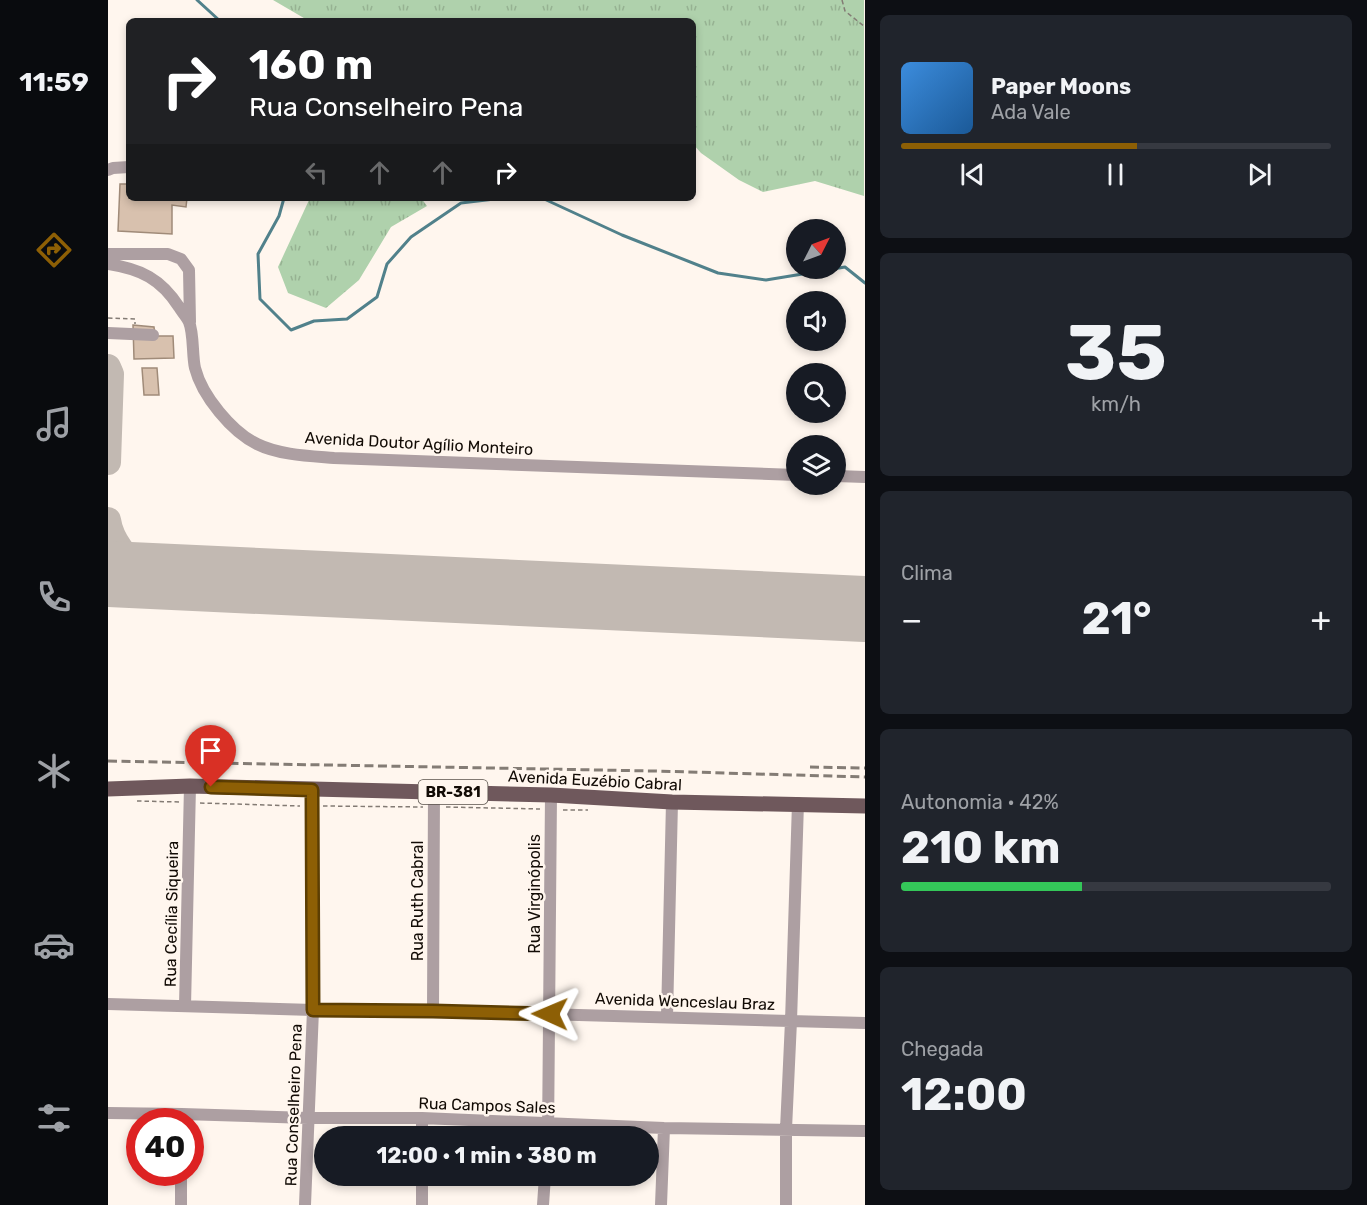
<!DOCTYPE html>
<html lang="pt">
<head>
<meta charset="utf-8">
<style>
  body { margin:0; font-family:Rubik,sans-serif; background:#20242c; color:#f1f3f6; height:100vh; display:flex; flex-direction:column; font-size:22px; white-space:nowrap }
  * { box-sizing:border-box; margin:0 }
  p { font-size:20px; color:#9ea1a6 }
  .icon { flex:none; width:33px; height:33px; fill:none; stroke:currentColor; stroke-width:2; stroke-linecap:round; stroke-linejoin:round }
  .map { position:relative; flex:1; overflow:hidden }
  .sheet { display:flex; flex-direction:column; gap:15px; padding:15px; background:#0d0f14; width:502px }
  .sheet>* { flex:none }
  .hud { position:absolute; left:18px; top:18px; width:570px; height:183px; border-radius:9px; box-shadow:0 3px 9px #0003; background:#202124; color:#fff; overflow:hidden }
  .needle { width:39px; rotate:48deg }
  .fabs { position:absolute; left:678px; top:219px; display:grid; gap:12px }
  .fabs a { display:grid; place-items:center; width:60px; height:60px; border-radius:50%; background:#171b24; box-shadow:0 3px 9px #0003; font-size:30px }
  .speed { position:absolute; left:18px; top:1108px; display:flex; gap:12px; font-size:30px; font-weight:700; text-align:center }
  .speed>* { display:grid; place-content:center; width:78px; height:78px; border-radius:50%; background:#171b24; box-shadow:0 3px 9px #0003; line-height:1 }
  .speed .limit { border:9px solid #d22; background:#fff; color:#111 }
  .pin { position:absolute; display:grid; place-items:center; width:51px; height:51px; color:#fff; margin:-62px -26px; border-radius:50% 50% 50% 0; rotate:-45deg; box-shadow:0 0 6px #0007 }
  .pin .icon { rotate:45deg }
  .me { position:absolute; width:66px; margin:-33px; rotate:271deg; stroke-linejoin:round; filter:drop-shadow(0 0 4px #0008) }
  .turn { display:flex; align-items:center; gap:21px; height:126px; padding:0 24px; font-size:27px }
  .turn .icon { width:78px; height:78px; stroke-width:2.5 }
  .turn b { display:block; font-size:42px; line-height:51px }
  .lanes { display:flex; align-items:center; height:57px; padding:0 24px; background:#0003; justify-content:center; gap:30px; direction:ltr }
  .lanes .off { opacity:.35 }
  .big { font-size:45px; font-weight:700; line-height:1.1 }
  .sheet .card { flex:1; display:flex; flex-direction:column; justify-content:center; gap:9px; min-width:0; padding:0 21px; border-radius:9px; background:#20242c }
  .sheet .dial { align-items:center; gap:0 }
  .dial b { font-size:78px; line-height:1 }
  .song { display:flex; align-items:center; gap:18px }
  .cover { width:72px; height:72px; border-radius:9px; background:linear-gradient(135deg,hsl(210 70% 55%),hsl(210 70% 35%)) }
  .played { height:6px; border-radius:3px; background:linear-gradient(90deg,#8d5f05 55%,#363941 55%) }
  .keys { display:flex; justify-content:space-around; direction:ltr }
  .heat { display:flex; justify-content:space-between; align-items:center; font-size:33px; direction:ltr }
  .charge { height:9px; border-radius:4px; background:linear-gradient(90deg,#34c759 42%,#363941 0) }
  .trip { position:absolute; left:206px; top:1126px; width:345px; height:60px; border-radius:30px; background:#171b24; box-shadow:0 3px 9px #0003; font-weight:700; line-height:60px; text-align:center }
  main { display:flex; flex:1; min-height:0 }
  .dock { display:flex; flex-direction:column; width:108px; justify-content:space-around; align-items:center; background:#090b0e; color:#9ea1a6 }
  .dock .icon { width:42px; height:42px }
  .dock .active { color:#8d5f05 }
  .dock b { font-size:27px; color:#f1f3f6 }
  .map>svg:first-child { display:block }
  .grass { fill:url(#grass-tufts) }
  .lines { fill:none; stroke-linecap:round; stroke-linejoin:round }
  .stream { stroke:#51818b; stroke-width:3 }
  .taxiway { stroke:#c2b9b2; stroke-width:26 }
  .runway { stroke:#c2b9b2; stroke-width:66 }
  .building { fill:#d8c1ae; stroke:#a08b79; stroke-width:1.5 }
  .path { stroke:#837b74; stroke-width:1.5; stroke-dasharray:4.5 3; stroke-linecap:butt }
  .minor { stroke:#ad9fa2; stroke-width:12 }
  .major { stroke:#6f585c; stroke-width:15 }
  .rail { stroke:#847c75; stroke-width:3; stroke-dasharray:9 4.5; stroke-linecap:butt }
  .route-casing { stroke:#5c3e03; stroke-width:15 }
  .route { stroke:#8d5f05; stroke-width:10 }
  .labels { text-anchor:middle; stroke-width:5; stroke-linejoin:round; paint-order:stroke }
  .shield { fill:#fff6ee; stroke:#59524b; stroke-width:1.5 }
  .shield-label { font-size:15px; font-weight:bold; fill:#120b05 }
  .street-label { font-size:16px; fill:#120b05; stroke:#fff6ee }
</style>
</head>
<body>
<main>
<nav class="dock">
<b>11:59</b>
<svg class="icon active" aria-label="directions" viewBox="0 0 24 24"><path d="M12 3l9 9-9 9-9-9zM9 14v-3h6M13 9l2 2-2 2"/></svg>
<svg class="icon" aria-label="music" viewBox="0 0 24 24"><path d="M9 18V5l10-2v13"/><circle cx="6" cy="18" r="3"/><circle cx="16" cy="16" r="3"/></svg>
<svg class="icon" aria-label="phone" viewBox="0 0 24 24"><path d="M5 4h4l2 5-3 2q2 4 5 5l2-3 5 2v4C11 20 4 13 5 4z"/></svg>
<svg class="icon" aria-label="climate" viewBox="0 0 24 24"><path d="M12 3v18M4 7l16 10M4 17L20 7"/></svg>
<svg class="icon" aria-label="car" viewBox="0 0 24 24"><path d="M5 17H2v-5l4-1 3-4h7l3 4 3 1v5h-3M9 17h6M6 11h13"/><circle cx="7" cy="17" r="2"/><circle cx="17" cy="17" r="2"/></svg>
<svg class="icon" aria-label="filters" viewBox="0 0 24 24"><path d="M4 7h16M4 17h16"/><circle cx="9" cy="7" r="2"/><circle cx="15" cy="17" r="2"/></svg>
</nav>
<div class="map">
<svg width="757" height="1205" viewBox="0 0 757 1205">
  <defs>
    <pattern id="grass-tufts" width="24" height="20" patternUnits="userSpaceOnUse" patternTransform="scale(1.5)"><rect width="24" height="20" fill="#afd1ac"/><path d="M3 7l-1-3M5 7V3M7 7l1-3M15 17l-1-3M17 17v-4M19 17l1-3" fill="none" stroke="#96b292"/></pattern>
  </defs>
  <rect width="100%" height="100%" fill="#fff6ee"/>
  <path class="grass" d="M165,0H756V196L707,181L655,192L631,180L593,153L585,144V21H201Z
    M202,198H313L319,206L283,227L251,280L218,308L180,293L170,267Z"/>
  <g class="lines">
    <path class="stream" d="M89,0L112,21
      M176,198L171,216L150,254L152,299L183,330L206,321L239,319L269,297L279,264L303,237L353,203L395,198
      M434,198L514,235L610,273L658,280L737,267L757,283"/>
    <path class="taxiway" d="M0,367L3,374L0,462
      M0,520C3,540 18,560 36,569C45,573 55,575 64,577"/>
    <path class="runway" d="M0,574L757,609"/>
  </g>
  <path class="building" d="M12,184H21V198H79L78,207L64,205V234L10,231Z
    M25,325L46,327L47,336H65L66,358L26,359Z
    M34,368H49L51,395H36Z"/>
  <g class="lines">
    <path class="path" d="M734,0L737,11L757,27
      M0,318L27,319V324
      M29,801L72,802
      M92,803L192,806
      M215,806L315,807
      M338,807L432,809
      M455,810H480"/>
    <path class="minor" d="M0,170L5,168L21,167
      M0,254H60L73,259L81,270L82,322
      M0,264C33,269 53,279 71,307C74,312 79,317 81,322C86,334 84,355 87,368C94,396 124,432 149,444C171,455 202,456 226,458L688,475
      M0,333L45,335
      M728,476L757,477
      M0,1004L205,1010L325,1011L757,1023
      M77,1006L82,786
      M325,1011L326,792
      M559,1017L564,802
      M0,1113L74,1114L200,1118H314L556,1128L757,1131
      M314,1137V1118
      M440,1137L443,795
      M73,1205V1173
      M197,1205L205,1010L204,790
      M314,1205V1176
      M435,1205L437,1176
      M553,1205L556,1128
      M678,1205V1129L683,1021L690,803"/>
    <path class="major" d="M0,789L82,786L443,795L564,802L757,806"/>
    <path class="rail" d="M0,761L546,771L757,777
      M702,767L757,768"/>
  </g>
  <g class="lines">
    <g class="route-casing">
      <path id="route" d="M103,787L204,790L205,1010L325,1011L442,1014"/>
    </g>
    <use href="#route" class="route"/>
  </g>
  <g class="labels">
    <rect class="shield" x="310.5" y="780" width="69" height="24" rx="4.5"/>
    <g class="shield-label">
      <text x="345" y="797">BR-381</text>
    </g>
    <g class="street-label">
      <text transform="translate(311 443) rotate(3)" y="6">Avenida Doutor Agílio Monteiro</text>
      <text transform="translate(487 780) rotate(3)" y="6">Avenida Euzébio Cabral</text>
      <text transform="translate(426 894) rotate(-90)" y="6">Rua Virginópolis</text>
      <text transform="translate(309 901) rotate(-90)" y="6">Rua Ruth Cabral</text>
      <text transform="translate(63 914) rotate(-89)" y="6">Rua Cecília Siqueira</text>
      <text transform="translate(577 1001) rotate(2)" y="6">Avenida Wenceslau Braz</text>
      <text transform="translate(185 1105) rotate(-88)" y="6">Rua Conselheiro Pena</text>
      <text transform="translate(379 1105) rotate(2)" y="6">Rua Campos Sales</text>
    </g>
  </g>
</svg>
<div class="fabs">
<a><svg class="needle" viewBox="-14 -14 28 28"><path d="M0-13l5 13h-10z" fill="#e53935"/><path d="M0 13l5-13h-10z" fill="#9ea1a6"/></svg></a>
<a><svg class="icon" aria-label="sound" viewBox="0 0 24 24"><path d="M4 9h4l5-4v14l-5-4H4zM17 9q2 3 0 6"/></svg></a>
<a><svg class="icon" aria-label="search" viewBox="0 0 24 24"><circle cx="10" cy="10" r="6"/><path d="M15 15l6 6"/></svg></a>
<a><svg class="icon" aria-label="layers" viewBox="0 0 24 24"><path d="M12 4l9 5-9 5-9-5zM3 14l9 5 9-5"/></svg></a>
</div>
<div class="speed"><div class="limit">40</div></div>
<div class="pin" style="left:103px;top:787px;background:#d93025"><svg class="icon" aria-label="arrive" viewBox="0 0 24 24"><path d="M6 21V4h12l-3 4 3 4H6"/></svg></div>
<svg class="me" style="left:442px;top:1014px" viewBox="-20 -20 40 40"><path d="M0-17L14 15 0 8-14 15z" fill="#8d5f05" stroke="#fff" stroke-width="4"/></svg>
<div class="trip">12:00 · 1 min · 380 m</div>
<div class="hud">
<div class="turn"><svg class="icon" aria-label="right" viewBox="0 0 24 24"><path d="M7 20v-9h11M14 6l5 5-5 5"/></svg><div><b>160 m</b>Rua Conselheiro Pena</div></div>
<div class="lanes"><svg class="icon off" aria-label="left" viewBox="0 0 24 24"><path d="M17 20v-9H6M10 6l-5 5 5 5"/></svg><svg class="icon off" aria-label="ahead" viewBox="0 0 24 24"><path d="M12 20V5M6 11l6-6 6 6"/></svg><svg class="icon off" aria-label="ahead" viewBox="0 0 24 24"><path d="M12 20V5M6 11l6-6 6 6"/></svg><svg class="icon" aria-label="right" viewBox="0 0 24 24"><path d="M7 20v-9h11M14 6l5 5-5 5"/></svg></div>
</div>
</div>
<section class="sheet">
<div class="card">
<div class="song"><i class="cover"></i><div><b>Paper Moons</b><p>Ada Vale</p></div></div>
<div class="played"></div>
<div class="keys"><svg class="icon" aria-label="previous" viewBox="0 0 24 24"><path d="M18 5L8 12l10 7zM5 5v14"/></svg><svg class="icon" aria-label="pause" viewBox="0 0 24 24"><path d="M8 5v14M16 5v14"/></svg><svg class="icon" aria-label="next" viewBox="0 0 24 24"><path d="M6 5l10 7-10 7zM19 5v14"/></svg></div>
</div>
<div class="card dial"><b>35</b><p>km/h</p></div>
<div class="card"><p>Clima</p>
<div class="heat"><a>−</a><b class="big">21°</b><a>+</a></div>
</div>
<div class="card"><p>Autonomia · 42%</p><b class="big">210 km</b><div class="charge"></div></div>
<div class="card"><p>Chegada</p><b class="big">12:00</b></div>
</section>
</main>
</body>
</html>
